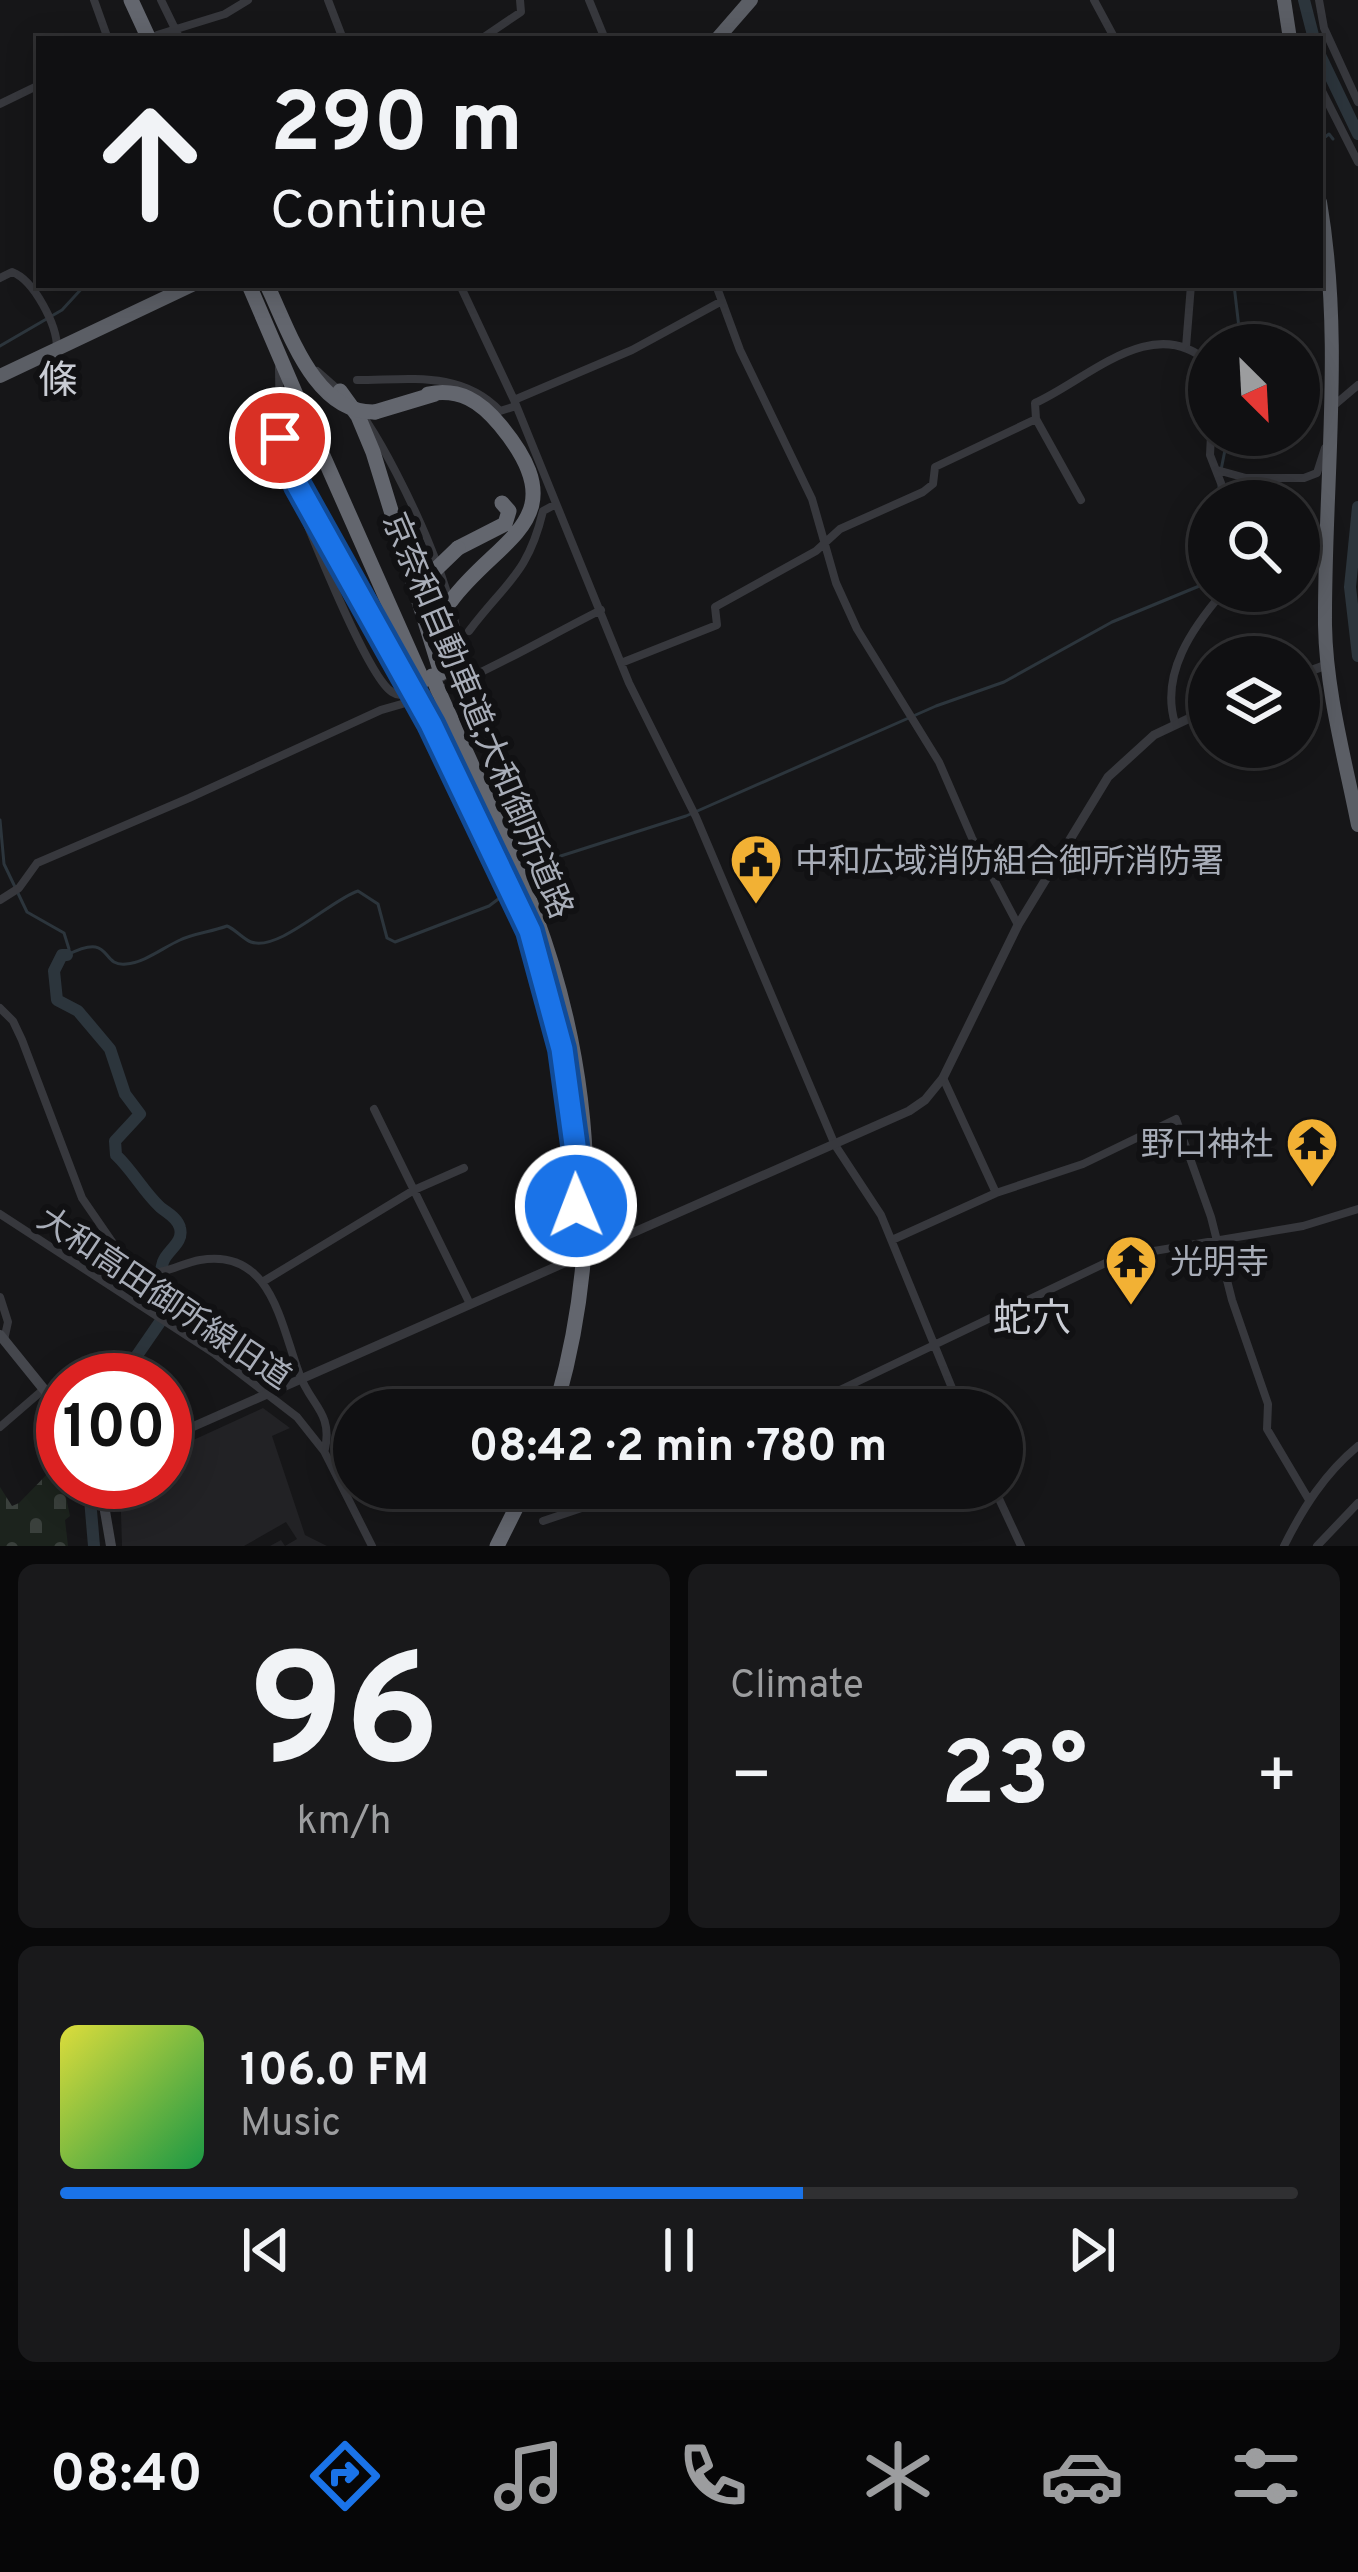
<!DOCTYPE html>
<html lang="en">
<head>
<meta charset="utf-8">
<style>
  body { margin:0; font-family:Overpass,"Noto Sans JP",sans-serif; background:#19191b; color:#f1f3f6; height:100vh; display:flex; flex-direction:column; font-size:45px; white-space:nowrap }
  * { box-sizing:border-box; margin:0 }
  p { font-size:39px; color:#9c9d9f }
  .icon { flex:none; width:66px; height:66px; fill:none; stroke:currentColor; stroke-width:2; stroke-linecap:round; stroke-linejoin:round }
  .map { position:relative; height:1546px; overflow:hidden }
  .panel { display:flex; flex-direction:column; gap:18px; padding:18px; background:#09090a; flex:1 }
  .panel>* { flex:none }
  .hud { position:absolute; left:36px; top:36px; width:1287px; height:252px; border-radius:0px; box-shadow:0 6px 30px #0003,0 0 0 3px #303032; background:#101012; color:#f1f3f6; overflow:hidden }
  .needle { width:78px; rotate:156deg }
  .buttons { position:absolute; left:1188px; top:324px; display:grid; gap:24px }
  .buttons a { display:grid; place-items:center; width:132px; height:132px; border-radius:50%; background:#101012; box-shadow:0 6px 30px #0003,0 0 0 3px #303032; font-size:60px }
  .speed { position:absolute; left:36px; top:1353px; display:flex; gap:24px; font-size:60px; font-weight:700; text-align:center }
  .speed>* { display:grid; place-content:center; width:156px; height:156px; border-radius:50%; background:#101012; box-shadow:0 6px 30px #0003,0 0 0 3px #303032; line-height:1 }
  .speed .limit { border:18px solid #d22; background:#fff; color:#111 }
  .pin { position:absolute; display:grid; place-items:center; width:102px; height:102px; color:#fff; margin:-51px; border:6px solid #fff; border-radius:50%; box-shadow:0 3px 12px #0007 }
  .me { position:absolute; width:132px; margin:-66px; rotate:359deg; stroke-linejoin:round; filter:drop-shadow(0 0 9px #0008) }
  .turn { display:flex; align-items:center; gap:42px; height:252px; padding:0 36px; font-size:54px }
  .turn .icon { width:156px; height:156px; stroke-width:2.5 }
  .turn b { display:block; font-size:84px; line-height:102px }
  .big { font-size:90px; font-weight:700; line-height:1.1 }
  .panel .widget { flex:1; display:flex; flex-direction:column; justify-content:center; gap:18px; min-width:0; padding:0 42px; border-radius:18px; background:#19191b }
  .panel .dial { align-items:center; gap:0 }
  .dial b { font-size:156px; line-height:1 }
  .song { display:flex; align-items:center; gap:36px }
  .cover { width:144px; height:144px; border-radius:18px; background:linear-gradient(135deg,hsl(60 70% 55%),hsl(140 70% 35%)) }
  .played { height:12px; border-radius:6px; background:linear-gradient(90deg,#1a73e8 60%,#303032 60%) }
  .keys { display:flex; justify-content:space-around; direction:ltr }
  .heat { display:flex; justify-content:space-between; align-items:center; font-size:66px; direction:ltr }
  .panel .tiles { flex:1; display:grid; gap:18px; grid-template-columns:1fr 1fr }
  .widget:last-child { grid-column:span 2 }
  .trip { position:absolute; left:333px; top:1389px; width:690px; height:120px; border-radius:60px; background:#101012; box-shadow:0 6px 30px #0003,0 0 0 3px #303032; font-weight:700; line-height:120px; text-align:center }
  .dock { display:flex; height:192px; justify-content:space-around; align-items:center; background:#060607; color:#9c9d9f }
  .dock .icon { width:84px; height:84px }
  .dock .current { color:#1a73e8 }
  .dock b { font-size:54px; color:#f1f3f6 }
  .map>svg:first-child { display:block }
  .built { fill:#222225 }
  .cemetery { fill:url(#cemetery-stones) }
  .lines { fill:none; stroke-linecap:round; stroke-linejoin:round }
  .stream { stroke:#2c353c; stroke-width:3 }
  .river { stroke:#2c353c; stroke-width:12 }
  .minor { stroke:#37383d; stroke-width:8 }
  .tertiary { stroke:#37383d; stroke-width:9 }
  .secondary { stroke:#45474d; stroke-width:10 }
  .trunk { stroke:#5b5e65; stroke-width:14 }
  .motorway { stroke:#63666e; stroke-width:15 }
  .motorway-bridge { stroke:#63666e; stroke-width:15 }
  .route-casing { stroke:#114b97; stroke-width:30 }
  .route { stroke:#1a73e8; stroke-width:21 }
  .labels { text-anchor:middle; stroke-width:12; stroke-linejoin:round; paint-order:stroke }
  .street-label { font-size:33px; fill:#a8adb8; stroke:#111113 }
  .poi-label { font-size:33px; fill:#a8adb8; stroke:#111113; text-anchor:start }
  .quarter-label { font-size:39px; fill:#c9ccd4; stroke:#111113 }
</style>
</head>
<body>
<div class="map">
<svg width="1358" height="1546" viewBox="0 0 1358 1546">
  <defs>
    <pattern id="cemetery-stones" width="16" height="16" patternUnits="userSpaceOnUse" patternTransform="scale(3)"><rect width="16" height="16" fill="#1c231d"/><path d="M2 7V4a2 2 0 0 1 4 0v3zM10 15v-3a2 2 0 0 1 4 0v3z" fill="#3a403c"/></pattern>
  </defs>
  <rect width="100%" height="100%" fill="#161618"/>
  <path class="built" d="M263,1408L290,1428L272,1436L305,1535L327,1546H270L281,1540L285,1546L297,1539L286,1522L244,1546H122L120,1482H165V1453Z"/>
  <path class="cemetery" d="M56,1465L63,1471V1482H72L65,1492L70,1516L65,1520L68,1546H0V1487L12,1506L19,1503Z"/>
  <g class="lines">
    <path class="stream" d="M1320,141L1329,134L1333,139
      M1234,285L1241,345
      M0,346L62,310L85,285
      M1221,470L1228,435
      M1218,501L1219,486
      M0,820L4,864L27,912L64,933L69,949L67,955C114,931 99,967 126,964C144,963 164,947 180,940C195,933 211,932 227,926C235,929 243,939 251,942C279,952 332,899 358,891L378,904L387,938L395,942L489,906L509,891
      M525,877L545,861L686,816L936,706L1004,682L1112,622L1209,582"/>
    <path class="river" d="M1304,0L1314,39
      M1320,55L1358,134
      M1358,507L1350,587L1358,656
      M67,955H62L54,971L57,1000L78,1011L110,1049L125,1094L140,1114L115,1141L116,1155C133,1171 143,1191 160,1207C167,1213 178,1218 180,1228C184,1243 167,1250 163,1262C157,1280 167,1292 169,1309L120,1380
      M89,1487L94,1546"/>
    <path class="minor" d="M94,0L108,39
      M161,0L180,39
      M328,0L343,39
      M589,0L605,39
      M1094,0L1115,39
      M1319,0L1324,28L1358,102
      M157,35L225,14L248,0
      M481,39L521,12L520,0
      M1320,87L1358,162
      M0,104L39,85
      M0,278L12,272C34,280 57,325 57,348
      M460,285L514,400L629,683L696,817L835,1145L881,1215L961,1410
      M716,285L740,350L812,499L836,583L857,629L939,762L972,838L1018,925
      M1186,347L1191,285
      M279,368L280,437
      M317,371L342,393
      M357,380C409,380 461,370 500,411L516,406
      M514,400L632,350L722,301
      M1332,407L1358,385
      M367,422C401,474 463,602 459,663L456,669L441,678
      M1211,435L1210,455L1228,501
      M1217,470L1246,478H1304L1317,473L1325,448
      M294,492C308,526 367,677 392,692C400,697 402,694 411,692
      M1081,500L1036,419L1035,403C1087,380 1153,311 1209,363
      M469,631C506,582 528,574 543,511L556,504
      M621,663L717,625L715,607L816,551L840,529L923,492L933,484L935,467L1036,419
      M1175,723C1160,674 1192,628 1224,591
      M0,900L19,888L37,863L189,798L381,710C460,690 529,646 601,610
      M0,1008L13,1021L22,1040L82,1198L115,1246L116,1281
      M943,1078L996,1193
      M374,1109L470,1304
      M0,1214L215,1354L297,1417L324,1451L372,1546
      M892,1240L996,1193L1083,1164L1176,1119L1211,1217L1232,1300L1268,1404L1267,1429L1309,1500
      M264,1281L414,1190L464,1168
      M109,1285C126,1277 145,1275 164,1271C176,1268 188,1262 200,1260C271,1248 280,1322 299,1373C310,1405 333,1412 325,1449
      M0,1297L8,1322L4,1340
      M798,1410L1118,1257L1303,1226L1358,1209
      M0,1427L44,1389
      M994,1488L1021,1546
      M543,1521L641,1488
      M1284,1546C1303,1508 1325,1473 1358,1446
      M1317,1546L1358,1503"/>
    <path class="tertiary" d="M1299,675L1329,664
      M165,1439L909,1111L925,1100L943,1078L1018,925L1108,777L1154,735L1209,709"/>
    <path class="secondary" d="M0,1335L63,1413
      M100,1482L111,1546"/>
    <path class="trunk" d="M1284,0L1290,39
      M717,39L751,0
      M1320,202C1344,342 1324,484 1325,625C1326,691 1345,759 1358,825
      M0,376L192,285"/>
    <path class="motorway" d="M131,0L149,39
      M340,391L358,416L373,452L441,673
      M428,394C460,388 480,401 500,425C579,520 498,537 451,601
      M297,397L423,681
      M375,412L435,394
      M280,438L298,486L410,686
      M458,548L505,524L509,511L502,503
      M518,901L554,1012L575,1145
      M497,1546L526,1488"/>
    <path class="motorway-bridge" d="M249,285L297,397
      M267,285C289,330 314,414 375,412
      M431,574L458,548
      M432,676C473,771 522,866 552,965C595,1107 598,1256 558,1399
      M410,686L518,901
      M575,1259V1145"/>
  </g>
  <g class="lines">
    <g class="route-casing">
      <path id="route" d="M280,438L298,486L431,724L530,931L562,1049L575,1145L576,1206"/>
    </g>
    <use href="#route" class="route"/>
  </g>
  <defs>
    <g id="civic-pin" transform="scale(2.7)"><path d="M0 17L-7.5 6A9.5 9.5 0 1 1 7.5 6Z" fill="#f2b134" stroke="#111113"/><path d="M-.6-6.5H3V-4.5H.6V-3L4-1V1h2V6H-6V1h2V-1L-.6-3ZM-1.2 2.5V6h2.4V2.5Z" fill="#111"/></g>
    <g id="temple-pin" transform="scale(2.7)"><path d="M0 17L-7.5 6A9.5 9.5 0 1 1 7.5 6Z" fill="#f2b134" stroke="#111113"/><path d="M0-6L5-2H3V0L6.5 2.5H4V6H1.5V3h-3V6H-4V2.5H-6.5L-3 0V-2H-5Z" fill="#111"/></g>
  </defs>
  <g fill-rule="evenodd">
    <use href="#civic-pin" x="756" y="860"/>
    <use href="#temple-pin" x="1312" y="1143"/>
    <use href="#temple-pin" x="1131" y="1261"/>
  </g>
  <g class="labels">
    <g class="street-label">
      <text transform="translate(479 715) rotate(67)" y="12">京奈和自動車道;大和御所道路</text>
      <text transform="translate(165 1297) rotate(34)" y="12">大和高田御所線旧道</text>
    </g>
    <g class="poi-label">
      <text x="795" y="872">中和広域消防組合御所消防署</text>
      <text x="1273" y="1155" text-anchor="end">野口神社</text>
      <text x="1170" y="1273">光明寺</text>
    </g>
    <g class="quarter-label">
      <text x="58" y="393">條</text>
      <text x="1032" y="1331">蛇穴</text>
    </g>
  </g>
</svg>
<div class="buttons">
<a><svg class="needle" viewBox="-14 -14 28 28"><path d="M0-13l5 13h-10z" fill="#e53935"/><path d="M0 13l5-13h-10z" fill="#9c9d9f"/></svg></a>
<a><svg class="icon" aria-label="search" viewBox="0 0 24 24"><circle cx="10" cy="10" r="6"/><path d="M15 15l6 6"/></svg></a>
<a><svg class="icon" aria-label="layers" viewBox="0 0 24 24"><path d="M12 4l9 5-9 5-9-5zM3 14l9 5 9-5"/></svg></a>
</div>
<div class="speed"><div class="limit">100</div></div>
<div class="pin" style="left:280px;top:438px;background:#d93025"><svg class="icon" aria-label="arrive" viewBox="0 0 24 24"><path d="M6 21V4h12l-3 4 3 4H6"/></svg></div>
<svg class="me" style="left:576px;top:1206px" viewBox="-20 -20 40 40"><circle r="17" fill="#1a73e8" stroke="#fff" stroke-width="3"/><path d="M0-11L8 9 0 5-8 9z" fill="#fff"/></svg>
<div class="trip">08:42 · 2 min · 780 m</div>
<div class="hud">
<div class="turn"><svg class="icon" aria-label="ahead" viewBox="0 0 24 24"><path d="M12 20V5M6 11l6-6 6 6"/></svg><div><b>290 m</b>Continue</div></div>
</div>
</div>
<section class="panel">
<div class="tiles">
<div class="widget dial"><b>96</b><p>km/h</p></div>
<div class="widget"><p>Climate</p>
<div class="heat"><a>−</a><b class="big">23°</b><a>+</a></div>
</div>
<div class="widget">
<div class="song"><i class="cover"></i><div><b>106.0 FM</b><p>Music</p></div></div>
<div class="played"></div>
<div class="keys"><svg class="icon" aria-label="previous" viewBox="0 0 24 24"><path d="M18 5L8 12l10 7zM5 5v14"/></svg><svg class="icon" aria-label="pause" viewBox="0 0 24 24"><path d="M8 5v14M16 5v14"/></svg><svg class="icon" aria-label="next" viewBox="0 0 24 24"><path d="M6 5l10 7-10 7zM19 5v14"/></svg></div>
</div>
</div>
</section>
<nav class="dock">
<b>08:40</b>
<svg class="icon current" aria-label="directions" viewBox="0 0 24 24"><path d="M12 3l9 9-9 9-9-9zM9 14v-3h6M13 9l2 2-2 2"/></svg>
<svg class="icon" aria-label="music" viewBox="0 0 24 24"><path d="M9 18V5l10-2v13"/><circle cx="6" cy="18" r="3"/><circle cx="16" cy="16" r="3"/></svg>
<svg class="icon" aria-label="phone" viewBox="0 0 24 24"><path d="M5 4h4l2 5-3 2q2 4 5 5l2-3 5 2v4C11 20 4 13 5 4z"/></svg>
<svg class="icon" aria-label="climate" viewBox="0 0 24 24"><path d="M12 3v18M4 7l16 10M4 17L20 7"/></svg>
<svg class="icon" aria-label="car" viewBox="0 0 24 24"><path d="M5 17H2v-5l4-1 3-4h7l3 4 3 1v5h-3M9 17h6M6 11h13"/><circle cx="7" cy="17" r="2"/><circle cx="17" cy="17" r="2"/></svg>
<svg class="icon" aria-label="filters" viewBox="0 0 24 24"><path d="M4 7h16M4 17h16"/><circle cx="9" cy="7" r="2"/><circle cx="15" cy="17" r="2"/></svg>
</nav>
</body>
</html>
